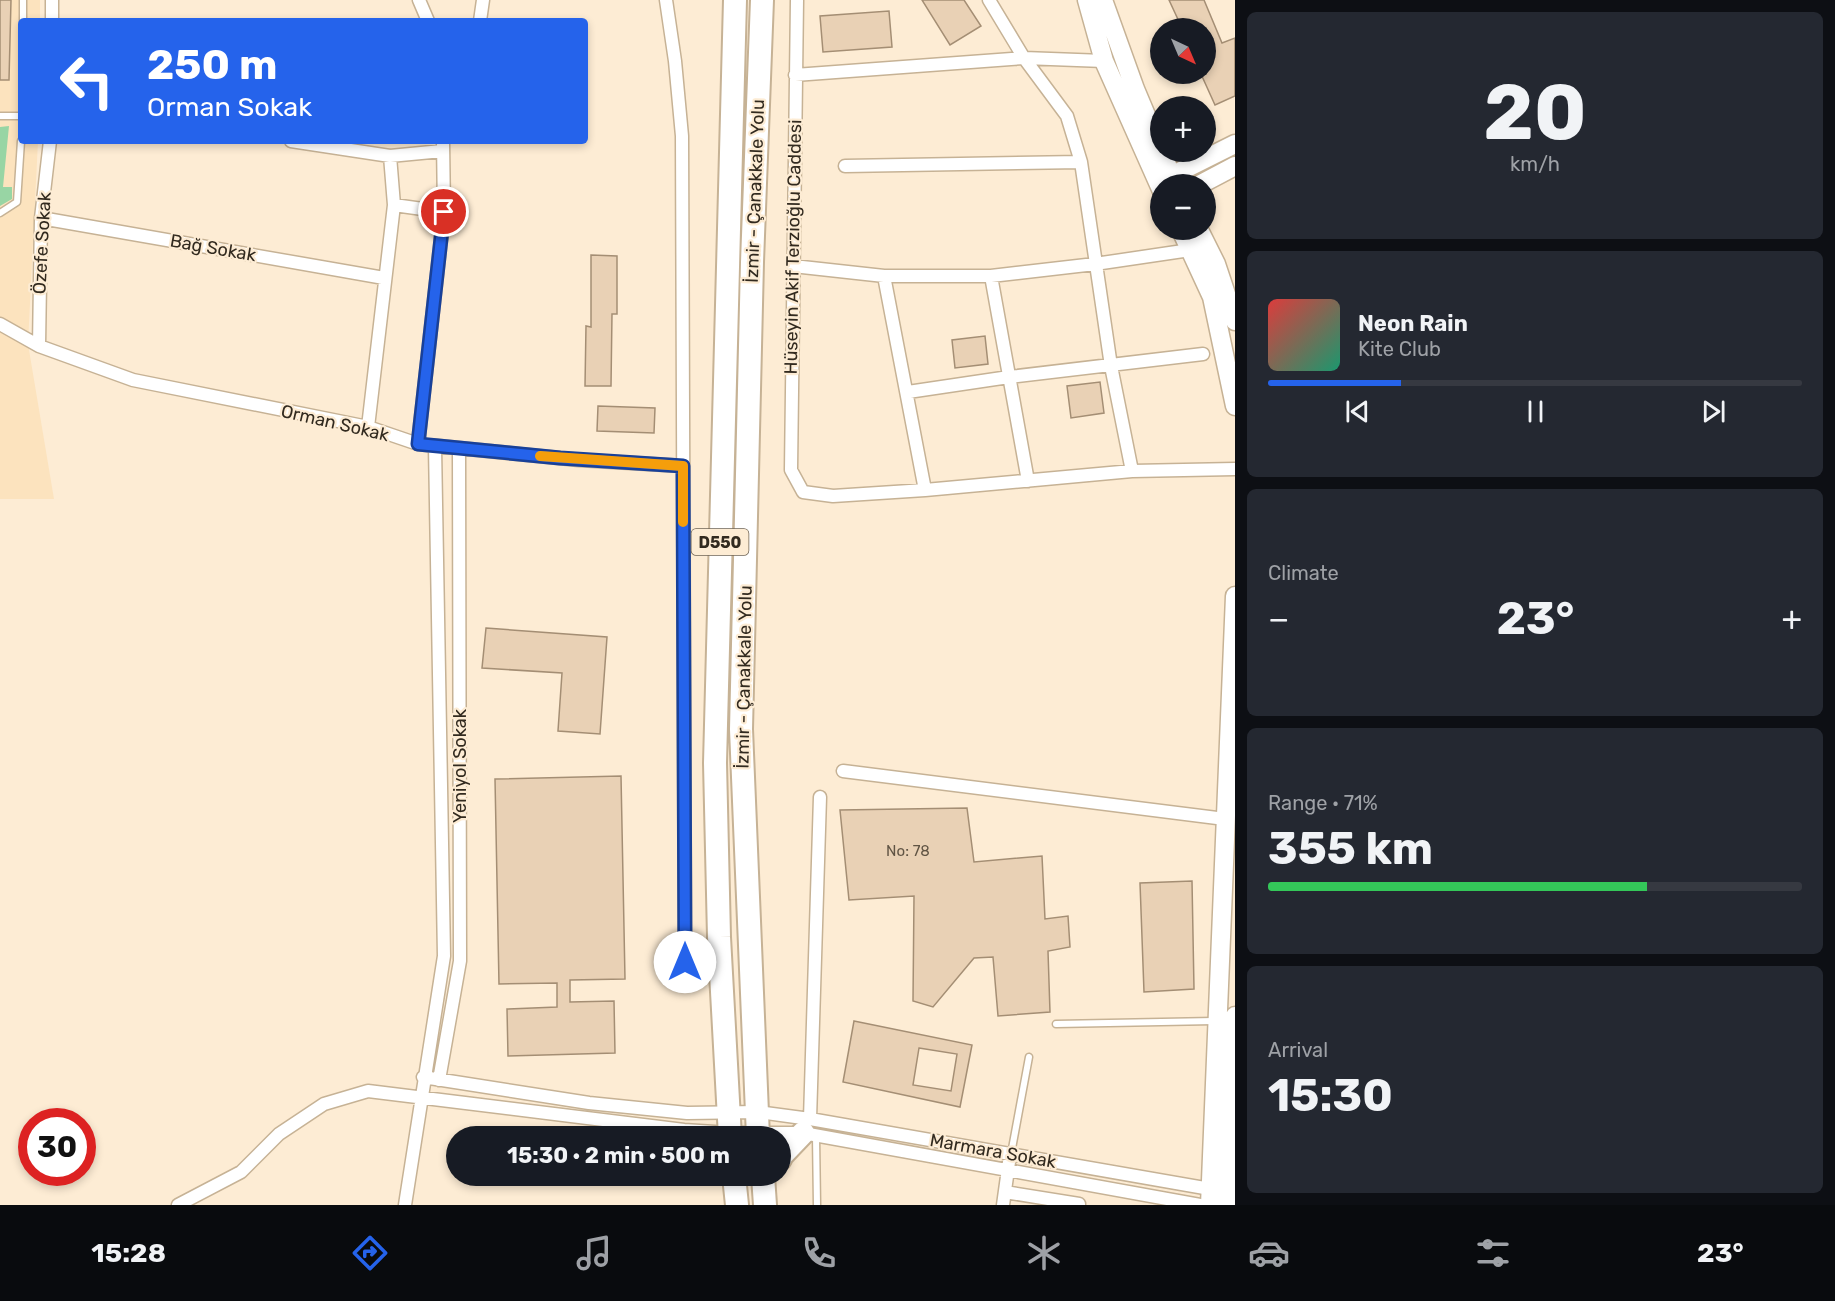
<!DOCTYPE html>
<html lang="en">
<head>
<meta charset="utf-8">
<style>
  body { margin:0; font-family:Rubik,sans-serif; background:#242831; color:#f1f3f6; height:100vh; display:flex; flex-direction:column; font-size:22px; white-space:nowrap }
  * { box-sizing:border-box; margin:0 }
  p { font-size:20px; color:#9ea1a6 }
  .icon { flex:none; width:33px; height:33px; fill:none; stroke:currentColor; stroke-width:2; stroke-linecap:round; stroke-linejoin:round }
  .map { position:relative; flex:1; overflow:hidden }
  .panel { display:flex; flex-direction:column; gap:12px; padding:12px; background:#0d0f14; width:600px }
  .panel>* { flex:none }
  .guide { position:absolute; left:18px; top:18px; width:570px; height:126px; border-radius:6px; box-shadow:0 3px 9px #0003; background:#2563eb; color:#fff; overflow:hidden }
  .needle { width:39px; rotate:136deg }
  .fabs { position:absolute; left:1150px; top:18px; display:grid; gap:12px }
  .fabs a { display:grid; place-items:center; width:66px; height:66px; border-radius:50%; background:#171b24; box-shadow:0 3px 9px #0003; font-size:30px }
  .speed { position:absolute; left:18px; top:1108px; display:flex; gap:12px; font-size:30px; font-weight:700; text-align:center }
  .speed>* { display:grid; place-content:center; width:78px; height:78px; border-radius:50%; background:#171b24; box-shadow:0 3px 9px #0003; line-height:1 }
  .speed .limit { border:9px solid #d22; background:#fff; color:#111 }
  .pin { position:absolute; display:grid; place-items:center; width:51px; height:51px; color:#fff; margin:-26px; border:3px solid #fff; border-radius:50%; box-shadow:0 2px 6px #0007 }
  .me { position:absolute; width:66px; margin:-33px; rotate:0deg; stroke-linejoin:round; filter:drop-shadow(0 0 4px #0008) }
  .turn { display:flex; align-items:center; gap:21px; height:126px; padding:0 30px; font-size:27px }
  .turn .icon { width:78px; height:78px; stroke-width:2.5 }
  .turn b { display:block; font-size:42px; line-height:51px }
  .big { font-size:45px; font-weight:700; line-height:1.1 }
  .panel .widget { flex:1; display:flex; flex-direction:column; justify-content:center; gap:9px; min-width:0; padding:0 21px; border-radius:9px; background:#242831 }
  .panel .dial { align-items:center; gap:0 }
  .dial b { font-size:78px; line-height:1 }
  .song { display:flex; align-items:center; gap:18px }
  .cover { width:72px; height:72px; border-radius:9px; background:linear-gradient(135deg,hsl(0 70% 55%),hsl(160 70% 35%)) }
  .played { height:6px; border-radius:3px; background:linear-gradient(90deg,#2563eb 25%,#363941 25%) }
  .keys { display:flex; justify-content:space-around; direction:ltr }
  .heat { display:flex; justify-content:space-between; align-items:center; font-size:33px; direction:ltr }
  .charge { height:9px; border-radius:4px; background:linear-gradient(90deg,#34c759 71%,#363941 0) }
  .trip { position:absolute; left:446px; top:1126px; width:345px; height:60px; border-radius:30px; background:#171b24; box-shadow:0 3px 9px #0003; font-weight:700; line-height:60px; text-align:center }
  .dock { display:flex; height:96px; justify-content:space-around; align-items:center; background:#090b0e; color:#9ea1a6 }
  .dock .icon { width:42px; height:42px }
  .dock .active { color:#2563eb }
  .dock b { font-size:27px; color:#f1f3f6 }
  main { display:flex; flex:1; min-height:0 }
  .map>svg:first-child { display:block }
  .built { fill:#fce3be }
  .green { fill:#98d5a4 }
  .building { fill:#e9d1b5; stroke:#a48e74; stroke-width:1.5; fill-rule:evenodd }
  .lines { fill:none; stroke-linecap:round; stroke-linejoin:round }
  .lane-casing { stroke:#c6b295; stroke-width:9 }
  .street-casing { stroke:#c6b295; stroke-width:15 }
  .secondary-casing { stroke:#c6b295; stroke-width:21 }
  .highway-casing { stroke:#c6b295; stroke-width:26 }
  .lane { stroke:#fff; stroke-width:6 }
  .street { stroke:#fff; stroke-width:12 }
  .secondary { stroke:#fff; stroke-width:18 }
  .highway { stroke:#fff; stroke-width:22 }
  .route-casing { stroke:#184099; stroke-width:15 }
  .route { stroke:#2563eb; stroke-width:10 }
  .slow { stroke:#f59e0b; stroke-width:10 }
  .labels { text-anchor:middle; stroke-width:4.5; stroke-linejoin:round; paint-order:stroke }
  .number-label { font-size:15px; fill:#605444 }
  .shield { fill:#fdecd4; stroke:#6f6455; stroke-width:1.5 }
  .shield-label { font-size:16px; font-weight:bold; fill:#322a1f }
  .street-label { font-size:18px; fill:#322a1f; stroke:#fdecd4 }
</style>
</head>
<body>
<main>
<div class="map">
<svg width="1235" height="1205" viewBox="0 0 1235 1205">
  <rect width="100%" height="100%" fill="#fdecd4"/>
  <path class="built" d="M0,0H40V21H21V141H38L28,344L54,499H0Z"/>
  <path class="green" d="M9,126L3,187H12V199L0,206V127Z"/>
  <path class="building" d="M0,0H11L9,80H0Z
    M922,0H964L981,26L950,45Z
    M1169,0H1204L1222,43L1235,38V96L1215,105L1201,74H1206V28H1182Z
    M889,11L892,47L823,52L820,16Z
    M591,255L617,256V314H612L611,386H585L586,326L591,327Z
    M985,336L988,364L955,368L952,340Z
    M1100,382L1104,413L1071,418L1067,386Z
    M598,406L655,408L654,433L597,431Z
    M486,628L607,637L600,734L558,731L562,673L482,668Z
    M621,776L625,979L570,980V1002L614,1001L615,1053L508,1056L507,1009L557,1007V983L499,984L495,779Z
    M967,808L974,862L1042,856L1045,919L1068,916L1070,947L1048,951L1050,1012L998,1016L993,957L974,958L933,1007L913,1001L914,896L849,900L840,810Z
    M1192,881L1194,989L1144,992L1140,883Z
    M854,1021L972,1045L960,1107L843,1082ZM919,1048L957,1054L951,1091L913,1085Z"/>
  <g class="lines">
    <g class="lane-casing">
      <path id="lane" d="M23,0V21
        M0,116H21
        M0,213L17,202L21,141
        M1056,1024L1214,1021
        M816,1136L817,1205
        M1011,1154L1029,1057"/>
    </g>
    <g class="street-casing">
      <path id="street" d="M52,0V21
        M419,0L428,21
        M666,0L675,61L682,136L685,962
        M797,0L791,470L803,492L833,496L925,490L1132,471L1235,469
        M989,0L1024,58L1067,116L1081,162L1111,366L1132,471
        M480,21L483,0
        M795,75L1024,58L1104,61
        M291,141L390,156L442,151
        M845,166L1081,162
        M394,205L444,212
        M41,218L384,278
        M793,266L884,276H991L1095,264L1190,250
        M884,276L925,490
        M991,276L1028,481
        M0,324L39,346L133,380L368,427L418,444L579,460L683,466
        M39,346L41,218L50,141
        M908,392L1009,377L1203,354
        M368,427L394,205L390,156
        M418,444L444,212L443,141
        M843,771L1225,819
        M423,1077L589,1103L687,1113L758,1112L810,1119L1216,1190
        M439,1080L460,961L459,449
        M810,1119L820,797
        M1005,1192L1079,1204
        M178,1205L241,1172L279,1134L324,1104L368,1091L684,1130L730,1133H803L1200,1205
        M405,1205L444,956L435,447
        M1003,1205L1009,1162"/>
    </g>
    <g class="secondary-casing">
      <path id="secondary" d="M1087,0L1104,61L1161,189
        M1103,0L1135,89L1175,184
        M1171,176L1235,144
        M1201,184L1235,166
        M1181,230L1212,297L1235,406
        M1199,230L1216,264L1235,321
        M1210,1205L1235,596
        M1228,1205L1235,1016"/>
    </g>
    <g class="highway-casing">
      <path id="highway" d="M730,1137L719,937L715,763L735,0
        M758,1137L741,729L752,262L762,0
        M780,1159L782,1155L803,1133
        M734,1176L737,1205
        M763,1176L765,1205"/>
    </g>
    <use href="#lane" class="lane"/>
    <use href="#street" class="street"/>
    <use href="#secondary" class="secondary"/>
    <use href="#highway" class="highway"/>
  </g>
  <g class="lines">
    <g class="route-casing">
      <path id="route" d="M444,212L418,444L560,458L683,466L685,962"/>
    </g>
    <use href="#route" class="route"/>
    <path class="slow" d="M540,456L683,466V522"/>
  </g>
  <g class="labels">
    <g class="number-label">
      <text x="908" y="856">No: 78</text>
    </g>
    <rect class="shield" x="691.5" y="529" width="57" height="26" rx="4.5"/>
    <g class="shield-label">
      <text x="720" y="548">D550</text>
    </g>
    <g class="street-label">
      <text transform="translate(755 191) rotate(-88)" y="6">İzmir - Çanakkale Yolu</text>
      <text transform="translate(42 243) rotate(-87)" y="6">Özefe Sokak</text>
      <text transform="translate(793 247) rotate(-89)" y="6">Hüseyin Akif Terzioğlu Caddesi</text>
      <text transform="translate(213 248) rotate(10)" y="6">Bağ Sokak</text>
      <text transform="translate(335 423) rotate(13)" y="6">Orman Sokak</text>
      <text transform="translate(744 677) rotate(-89)" y="6">İzmir - Çanakkale Yolu</text>
      <text transform="translate(460 766) rotate(-90)" y="6">Yeniyol Sokak</text>
      <text transform="translate(993 1151) rotate(10)" y="6">Marmara Sokak</text>
    </g>
  </g>
</svg>
<div class="fabs">
<a><svg class="needle" viewBox="-14 -14 28 28"><path d="M0-13l5 13h-10z" fill="#e53935"/><path d="M0 13l5-13h-10z" fill="#9ea1a6"/></svg></a>
<a>+</a>
<a>−</a>
</div>
<div class="speed"><div class="limit">30</div></div>
<div class="pin" style="left:444px;top:212px;background:#d93025"><svg class="icon" aria-label="arrive" viewBox="0 0 24 24"><path d="M6 21V4h12l-3 4 3 4H6"/></svg></div>
<svg class="me" style="left:685px;top:962px" viewBox="-20 -20 40 40"><circle r="19" fill="#fff"/><path d="M0-13L10 11 0 6-10 11z" fill="#2563eb"/></svg>
<div class="trip">15:30 · 2 min · 500 m</div>
<div class="guide">
<div class="turn"><svg class="icon" aria-label="left" viewBox="0 0 24 24"><path d="M17 20v-9H6M10 6l-5 5 5 5"/></svg><div><b>250 m</b>Orman Sokak</div></div>
</div>
</div>
<section class="panel">
<div class="widget dial"><b>20</b><p>km/h</p></div>
<div class="widget">
<div class="song"><i class="cover"></i><div><b>Neon Rain</b><p>Kite Club</p></div></div>
<div class="played"></div>
<div class="keys"><svg class="icon" aria-label="previous" viewBox="0 0 24 24"><path d="M18 5L8 12l10 7zM5 5v14"/></svg><svg class="icon" aria-label="pause" viewBox="0 0 24 24"><path d="M8 5v14M16 5v14"/></svg><svg class="icon" aria-label="next" viewBox="0 0 24 24"><path d="M6 5l10 7-10 7zM19 5v14"/></svg></div>
</div>
<div class="widget"><p>Climate</p>
<div class="heat"><a>−</a><b class="big">23°</b><a>+</a></div>
</div>
<div class="widget"><p>Range · 71%</p><b class="big">355 km</b><div class="charge"></div></div>
<div class="widget"><p>Arrival</p><b class="big">15:30</b></div>
</section>
</main>
<nav class="dock">
<b>15:28</b>
<svg class="icon active" aria-label="directions" viewBox="0 0 24 24"><path d="M12 3l9 9-9 9-9-9zM9 14v-3h6M13 9l2 2-2 2"/></svg>
<svg class="icon" aria-label="music" viewBox="0 0 24 24"><path d="M9 18V5l10-2v13"/><circle cx="6" cy="18" r="3"/><circle cx="16" cy="16" r="3"/></svg>
<svg class="icon" aria-label="phone" viewBox="0 0 24 24"><path d="M5 4h4l2 5-3 2q2 4 5 5l2-3 5 2v4C11 20 4 13 5 4z"/></svg>
<svg class="icon" aria-label="climate" viewBox="0 0 24 24"><path d="M12 3v18M4 7l16 10M4 17L20 7"/></svg>
<svg class="icon" aria-label="car" viewBox="0 0 24 24"><path d="M5 17H2v-5l4-1 3-4h7l3 4 3 1v5h-3M9 17h6M6 11h13"/><circle cx="7" cy="17" r="2"/><circle cx="17" cy="17" r="2"/></svg>
<svg class="icon" aria-label="filters" viewBox="0 0 24 24"><path d="M4 7h16M4 17h16"/><circle cx="9" cy="7" r="2"/><circle cx="15" cy="17" r="2"/></svg>
<b>23°</b>
</nav>
</body>
</html>
